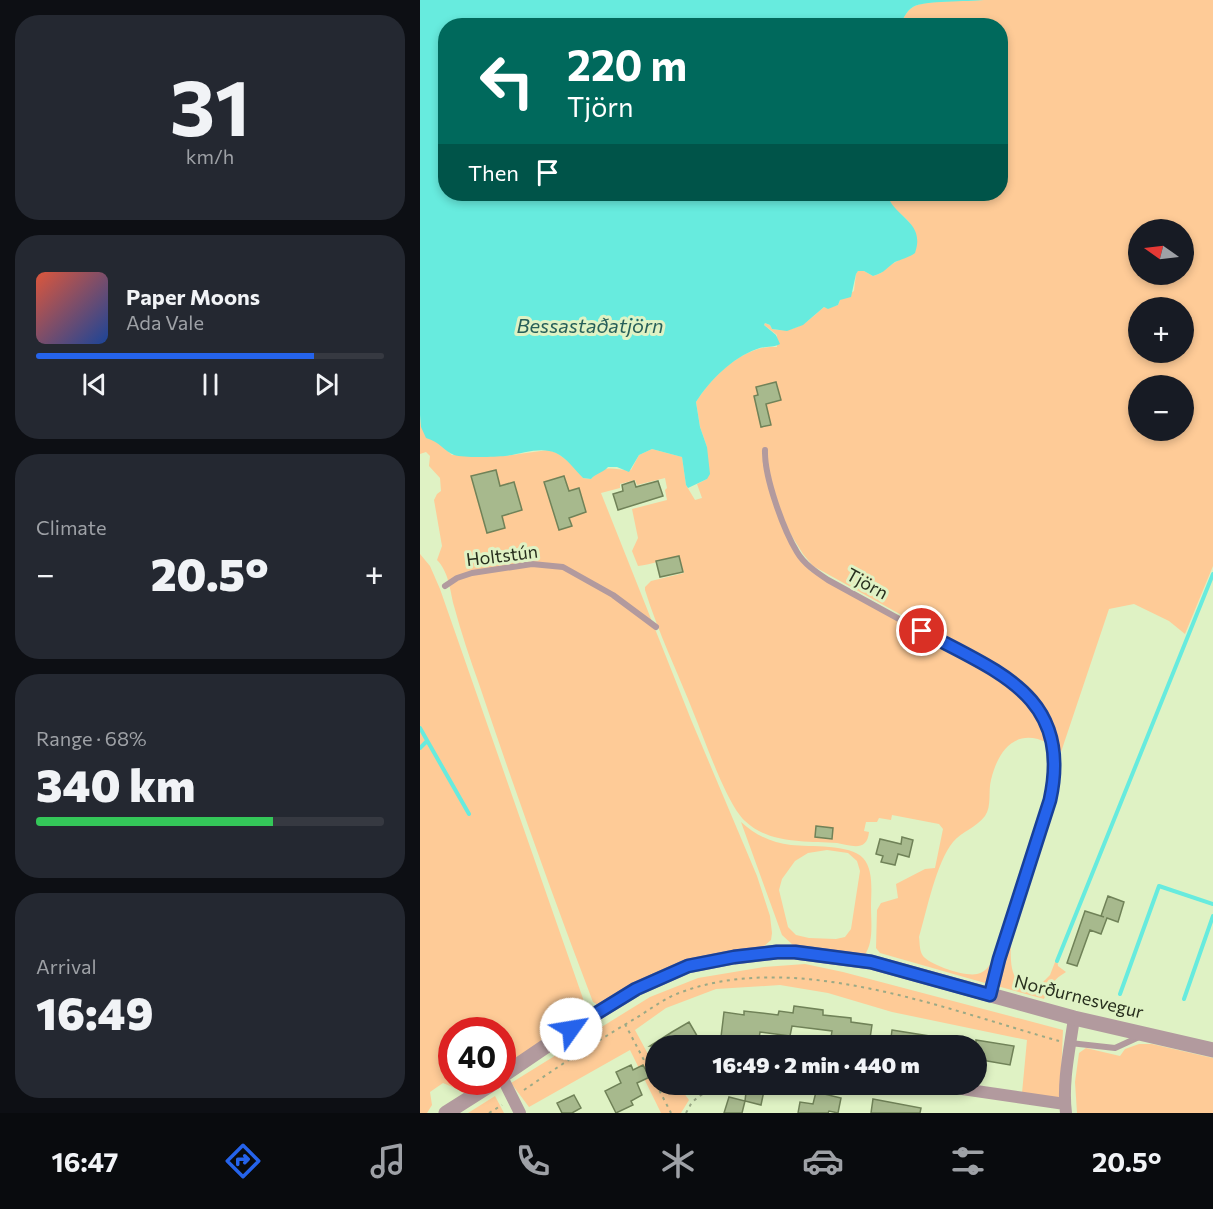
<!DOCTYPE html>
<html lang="en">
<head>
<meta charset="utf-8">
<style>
  body { margin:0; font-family:Commissioner,sans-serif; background:#242831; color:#f1f3f6; height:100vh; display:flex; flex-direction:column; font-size:22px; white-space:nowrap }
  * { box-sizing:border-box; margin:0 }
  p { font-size:20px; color:#9ea1a6 }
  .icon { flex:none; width:33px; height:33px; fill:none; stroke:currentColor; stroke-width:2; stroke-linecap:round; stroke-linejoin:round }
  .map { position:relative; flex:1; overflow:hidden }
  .drawer { display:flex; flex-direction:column; gap:15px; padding:15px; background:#0d0f14; width:420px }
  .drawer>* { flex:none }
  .guide { position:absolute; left:18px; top:18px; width:570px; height:183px; border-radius:24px; box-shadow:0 3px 9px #0003; background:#00695c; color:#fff; overflow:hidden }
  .needle { width:39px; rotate:284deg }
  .controls { position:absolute; left:708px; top:219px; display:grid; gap:12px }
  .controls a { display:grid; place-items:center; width:66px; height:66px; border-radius:50%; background:#171b24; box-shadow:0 3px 9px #0003; font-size:30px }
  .speed { position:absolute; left:18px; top:1017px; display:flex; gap:12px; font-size:30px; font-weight:700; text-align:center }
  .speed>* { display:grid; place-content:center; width:78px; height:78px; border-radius:50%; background:#171b24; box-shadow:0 3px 9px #0003; line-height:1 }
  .speed .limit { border:9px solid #d22; background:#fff; color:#111 }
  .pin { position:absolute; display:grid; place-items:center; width:51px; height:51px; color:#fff; margin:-26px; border:3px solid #fff; border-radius:50%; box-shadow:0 2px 6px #0007 }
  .me { position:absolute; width:66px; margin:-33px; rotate:58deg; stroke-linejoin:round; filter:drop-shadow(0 0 4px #0008) }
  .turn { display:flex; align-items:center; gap:21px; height:126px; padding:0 30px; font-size:27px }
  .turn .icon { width:78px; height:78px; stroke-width:2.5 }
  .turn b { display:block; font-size:42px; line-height:51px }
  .then { display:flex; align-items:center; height:57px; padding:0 30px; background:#0003; gap:12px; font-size:22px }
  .big { font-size:45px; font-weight:800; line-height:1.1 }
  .drawer .tile { flex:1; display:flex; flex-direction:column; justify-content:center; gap:9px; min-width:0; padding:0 21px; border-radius:24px; background:#242831 }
  .drawer .dial { align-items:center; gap:0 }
  .dial b { font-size:78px; line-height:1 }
  .song { display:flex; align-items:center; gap:18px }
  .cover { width:72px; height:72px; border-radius:9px; background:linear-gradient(135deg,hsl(10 70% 55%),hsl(220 70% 35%)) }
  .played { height:6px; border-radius:3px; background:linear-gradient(90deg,#2563eb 80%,#363941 80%) }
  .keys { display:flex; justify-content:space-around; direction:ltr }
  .heat { display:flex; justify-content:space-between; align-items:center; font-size:33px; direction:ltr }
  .charge { height:9px; border-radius:4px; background:linear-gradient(90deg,#34c759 68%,#363941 0) }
  .trip { position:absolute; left:225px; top:1035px; width:342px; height:60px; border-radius:30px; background:#171b24; box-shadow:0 3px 9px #0003; font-weight:800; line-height:60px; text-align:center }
  .tab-bar { display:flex; height:96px; justify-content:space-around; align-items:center; background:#090b0e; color:#9ea1a6 }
  .tab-bar .icon { width:42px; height:42px }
  .tab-bar .current { color:#2563eb }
  .tab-bar b { font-size:27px; color:#f1f3f6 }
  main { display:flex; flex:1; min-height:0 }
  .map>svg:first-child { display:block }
  .green { fill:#fecb97; fill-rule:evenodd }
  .water { fill:#67ebde }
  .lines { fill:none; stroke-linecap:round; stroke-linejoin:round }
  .stream { stroke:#67ebde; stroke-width:4 }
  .building { fill:#a7b98d; stroke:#708258; stroke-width:1.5 }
  .path { stroke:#9ba986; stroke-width:2; stroke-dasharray:3 4.5; stroke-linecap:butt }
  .service { stroke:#b29a9e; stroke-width:6 }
  .minor { stroke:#b29a9e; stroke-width:12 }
  .tertiary { stroke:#b29a9e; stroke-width:15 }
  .route-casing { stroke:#184099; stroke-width:15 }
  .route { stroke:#2563eb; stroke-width:10 }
  .labels { text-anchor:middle; stroke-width:6; stroke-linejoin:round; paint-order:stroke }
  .street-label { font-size:18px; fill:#282f1e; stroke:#dff2c4 }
  .water-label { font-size:20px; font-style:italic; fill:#275f59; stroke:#dff2c4 }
</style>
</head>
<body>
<main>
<section class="drawer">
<div class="tile dial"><b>31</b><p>km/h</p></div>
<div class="tile">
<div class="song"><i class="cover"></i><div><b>Paper Moons</b><p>Ada Vale</p></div></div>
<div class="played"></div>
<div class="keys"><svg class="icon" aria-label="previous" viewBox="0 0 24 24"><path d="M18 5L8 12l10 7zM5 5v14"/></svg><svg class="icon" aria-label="pause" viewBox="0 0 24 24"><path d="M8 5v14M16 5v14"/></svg><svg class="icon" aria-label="next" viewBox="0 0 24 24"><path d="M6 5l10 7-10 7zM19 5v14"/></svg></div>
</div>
<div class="tile"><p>Climate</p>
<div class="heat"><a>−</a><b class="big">20.5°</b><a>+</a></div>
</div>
<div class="tile"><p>Range · 68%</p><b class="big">340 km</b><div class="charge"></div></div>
<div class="tile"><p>Arrival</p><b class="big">16:49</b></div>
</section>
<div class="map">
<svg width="793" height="1113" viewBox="0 0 793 1113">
  <rect width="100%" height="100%" fill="#dff2c4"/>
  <path class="green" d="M564,0H793V566L765,634L749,621L714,604L689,609L641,752C627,714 622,699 588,674L393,566L383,554L362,520L390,571L580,677C611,697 616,708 628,743C596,727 578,750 571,780C568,791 572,806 565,816C557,827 541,832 533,842C516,863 507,910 499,937C500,943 499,950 503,956C510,965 545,977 557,974C567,972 572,962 577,954L571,976L565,983L460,953L456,948L457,910L461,903L478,898L476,884L505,869L515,868L523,829L519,824L472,815L471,820L459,818L457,822H446L444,831L449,832C447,853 430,845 417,843C386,841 349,844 325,821C306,803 285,740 274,714C258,673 238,632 225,590V587L231,581L264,573L259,556C245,558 232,565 218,566L212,551L218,538L212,509L247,500L245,490L247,488L245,478L217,485L215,480L200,484V488L181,493L272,722L337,876L350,916L352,933L351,940L343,947L178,1005L173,1002C133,897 95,791 59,684C50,659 41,632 34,606C30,591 29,572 17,560L22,546L14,500L17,494L21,491L20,478L9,466L10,456L6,452L0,454V415L1,427L32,455L84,456L128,450L137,453L152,464L163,478L171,479C186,462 194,471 211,470L219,455L232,449L262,457L266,485L275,500L282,498L277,484L287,479V447L280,427L276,402C290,380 312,357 338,349C344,347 351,347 357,347V335L344,325L345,323L350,325L352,329C375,334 387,322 404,307L408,308L418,305L420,300L434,291L436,274L438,271H444L453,276C464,273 465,268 474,263C482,258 489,254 496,249C498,213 474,220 467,194H580V26L479,25C483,20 486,11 493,7C503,0 548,1 564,0ZM718,230H764V274H718ZM718,308H764V352H718ZM718,386H764V430H718Z
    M0,554L10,566L20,589L167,1010L164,1018L83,1072L82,1030H32V1082H68L49,1094L23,1083L10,1092L12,1105L7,1113H0Z
    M321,822C335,835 352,843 371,845C390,847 430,844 443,858C454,870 451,892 451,907C451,923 454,943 444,956L374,946L362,935ZM407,850L428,853L437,861L440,871L431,929L425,937L416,939L389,938L376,935L368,927L359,890L362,879L375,861L388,853Z
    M591,935C591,958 586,990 619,986L630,975L637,957L638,966L646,972C634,979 629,986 624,999L577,986Z
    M385,964L423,972L643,1030L640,1098L602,1093L607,1040L472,1012L408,993L360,985L296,989L246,1008L215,1030L235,1067L236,1084L245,1085L247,1086L258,1085L269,1100L261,1113H241L210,1050L109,1107L91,1083L230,997L278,978L344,967Z
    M719,1044H732L793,1058V1113H657L655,1082L659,1053L666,1048L700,1056L705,1049Z
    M75,1096L84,1113H48Z"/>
  <path class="water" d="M0,0H564C548,2 504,0 493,7C486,11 483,20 479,26H26V194H467C474,218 506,221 495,253C488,258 482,259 475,262C466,268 466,272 453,276L444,271H438L436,274L431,297L420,300L418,305L408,309L404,307L383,325L367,331L352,329L350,325L345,323L344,325L356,335L360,344C353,348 345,346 337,349C312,358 290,380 276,402L280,427L287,447L290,474L287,479L268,488L266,485L262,457L232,449L219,455L209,472L197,467H188C183,473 176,473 171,479L163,478C155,470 147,458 136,453C121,446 101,454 85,456C75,457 43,458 34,455C24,451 20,442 6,438L1,427L0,415Z"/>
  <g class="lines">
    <path class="stream" d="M0,728L49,814
      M0,748L7,741
      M637,961L793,574
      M700,994L739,886L793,904
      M764,999L793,916"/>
  </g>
  <path class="building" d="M356,382L361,400L346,404L351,425L341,427L334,396L338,395L336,387Z
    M76,470L80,486L94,482L102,510L82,516L85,528L67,533L51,476Z
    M144,476L149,491L159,488L166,512L149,518L152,526L139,530L124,482Z
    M214,481L216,487L238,481L243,496L198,510L193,494L203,491L202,485Z
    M259,556L263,572L240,577L236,561Z
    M396,826L413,828L412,839L395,837Z
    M482,837L493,840L489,857L478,854L475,865L461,862L463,856L456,854L460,839L481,844Z
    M688,896L704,902L698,922L687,918L681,934L670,930L657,966L647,963L665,911L684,917L681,916Z
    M374,1006L403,1010V1015L431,1018V1022L452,1025L449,1045L410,1043L412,1031L372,1026L370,1036L340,1032L339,1039L321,1036L320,1040L301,1037L304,1012L324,1015V1011L358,1015L359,1011L373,1013Z
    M269,1022L283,1046H230L252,1032Z
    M472,1030L528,1039V1046H470Z
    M556,1040L594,1046L590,1065L556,1059Z
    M211,1065L213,1070L223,1065L230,1077L217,1083L222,1095L211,1101L213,1105L196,1113L185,1091L201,1083L196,1072Z
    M327,1084L345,1086L341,1105L325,1101Z
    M396,1092L421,1098L418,1113L409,1111L408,1113H378L380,1102L393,1104Z
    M154,1095L161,1108L152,1113H142L137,1103Z
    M309,1097L325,1101L322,1113H304Z
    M453,1099L501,1108L500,1113H451Z"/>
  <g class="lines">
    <path class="path" d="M205,1024L236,1083
      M236,1084L251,1113
      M104,1090C139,1066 174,1043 211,1021C225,1013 239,1002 254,995C370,947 524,1009 639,1041
      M69,1113L82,1105
      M266,1113L272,1102L285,1092L280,1084"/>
    <path class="service" d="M345,450C344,476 363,529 377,552C384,564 396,572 408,580L594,682C632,714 641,752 630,799L579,959L571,994
      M25,586L37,578L52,573L112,564L143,567L193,595L236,627
      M650,1043L695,1048L719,1037"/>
    <path class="minor" d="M82,1077L100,1113
      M508,1084L645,1104
      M646,1113C642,1082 650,1048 654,1018"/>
    <path class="tertiary" d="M82,1076L151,1029L216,989L268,966L314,957L357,952H375L451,962L654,1018L793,1050
      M26,1113L75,1082"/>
  </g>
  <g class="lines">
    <g class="route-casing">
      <path id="route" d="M151,1029L216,989L268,966L314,957L357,952H375L451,962L570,995L579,959L630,800C653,695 577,672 502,631"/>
    </g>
    <use href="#route" class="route"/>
  </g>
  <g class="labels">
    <g class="street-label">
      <text transform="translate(82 556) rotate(-7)" y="6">Holtstún</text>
      <text transform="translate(447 584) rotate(29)" y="6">Tjörn</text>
      <text transform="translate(659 997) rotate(14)" y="6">Norðurnesvegur</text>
    </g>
    <g class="water-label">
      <text x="170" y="333">Bessastaðatjörn</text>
    </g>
  </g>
</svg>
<div class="controls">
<a><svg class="needle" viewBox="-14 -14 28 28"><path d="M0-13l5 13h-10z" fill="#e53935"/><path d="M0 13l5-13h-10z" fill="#9ea1a6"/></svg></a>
<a>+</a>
<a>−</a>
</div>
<div class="speed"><div class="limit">40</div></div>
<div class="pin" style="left:502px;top:631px;background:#d93025"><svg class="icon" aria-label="arrive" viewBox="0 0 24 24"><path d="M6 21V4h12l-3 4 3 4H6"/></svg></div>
<svg class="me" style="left:151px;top:1029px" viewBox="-20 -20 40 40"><circle r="19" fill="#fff"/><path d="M0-13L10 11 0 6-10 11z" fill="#2563eb"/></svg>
<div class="trip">16:49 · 2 min · 440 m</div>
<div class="guide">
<div class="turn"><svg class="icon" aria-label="left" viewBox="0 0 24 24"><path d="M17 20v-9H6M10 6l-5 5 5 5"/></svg><div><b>220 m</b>Tjörn</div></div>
<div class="then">Then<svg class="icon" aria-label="arrive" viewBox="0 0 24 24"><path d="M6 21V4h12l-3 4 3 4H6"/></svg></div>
</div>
</div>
</main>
<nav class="tab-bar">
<b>16:47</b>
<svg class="icon current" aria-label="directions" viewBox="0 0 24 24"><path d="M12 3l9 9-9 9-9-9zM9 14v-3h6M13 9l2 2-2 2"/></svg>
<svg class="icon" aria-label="music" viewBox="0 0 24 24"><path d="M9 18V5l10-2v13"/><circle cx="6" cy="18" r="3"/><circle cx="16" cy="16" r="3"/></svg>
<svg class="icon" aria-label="phone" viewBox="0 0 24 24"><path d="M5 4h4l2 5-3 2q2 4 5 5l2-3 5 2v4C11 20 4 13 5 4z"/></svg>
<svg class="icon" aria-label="climate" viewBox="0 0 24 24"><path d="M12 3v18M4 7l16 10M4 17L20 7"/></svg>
<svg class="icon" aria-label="car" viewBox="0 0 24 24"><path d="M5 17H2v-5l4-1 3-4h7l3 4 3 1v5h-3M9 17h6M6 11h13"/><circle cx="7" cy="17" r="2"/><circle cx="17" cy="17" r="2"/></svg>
<svg class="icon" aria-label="filters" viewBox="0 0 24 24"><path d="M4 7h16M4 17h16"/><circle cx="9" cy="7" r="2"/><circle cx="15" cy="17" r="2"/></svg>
<b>20.5°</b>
</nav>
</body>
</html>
